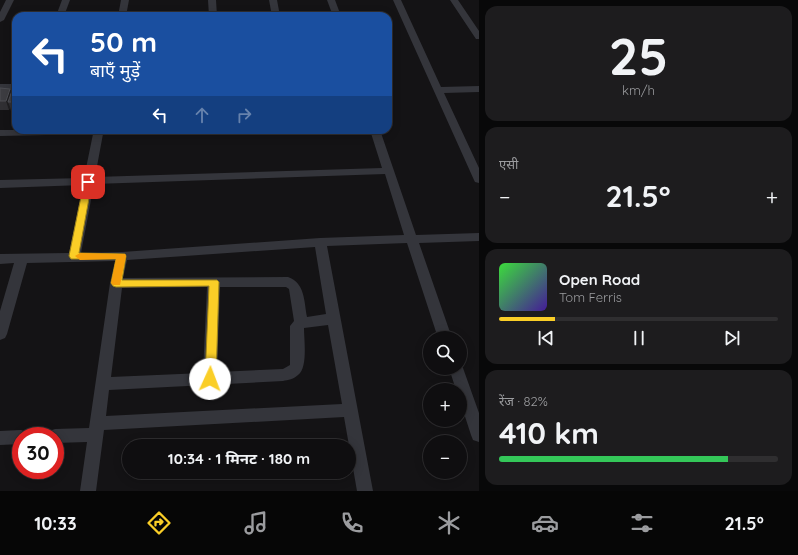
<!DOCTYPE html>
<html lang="hi">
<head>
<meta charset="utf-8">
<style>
  body { margin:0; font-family:Quicksand,"Noto Sans Devanagari",sans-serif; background:#1d1c1e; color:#f1f3f6; height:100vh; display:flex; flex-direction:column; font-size:15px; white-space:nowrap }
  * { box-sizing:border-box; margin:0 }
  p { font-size:13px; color:#9b9c9f }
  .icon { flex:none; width:22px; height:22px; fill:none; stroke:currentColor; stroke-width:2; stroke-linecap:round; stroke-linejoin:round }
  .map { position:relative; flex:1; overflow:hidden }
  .details { display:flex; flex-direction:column; gap:6px; padding:6px; background:#080809; width:319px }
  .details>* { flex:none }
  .top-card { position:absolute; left:12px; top:12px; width:380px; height:122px; border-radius:12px; box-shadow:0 2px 10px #0003,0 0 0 1px #2f2e30; background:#1a4fa0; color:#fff; overflow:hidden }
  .buttons { position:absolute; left:423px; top:331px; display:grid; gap:8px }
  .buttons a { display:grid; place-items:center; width:44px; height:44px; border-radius:50%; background:#0f0e10; box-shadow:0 2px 10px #0003,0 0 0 1px #2f2e30; font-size:20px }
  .speed { position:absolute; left:12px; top:427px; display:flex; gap:8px; font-size:20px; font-weight:700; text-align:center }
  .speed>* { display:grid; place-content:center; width:52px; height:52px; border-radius:50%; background:#0f0e10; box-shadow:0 2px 10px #0003,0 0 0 1px #2f2e30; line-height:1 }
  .speed .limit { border:6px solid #d22; background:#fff; color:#111 }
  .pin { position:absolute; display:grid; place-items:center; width:34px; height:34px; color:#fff; margin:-17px; border-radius:8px; box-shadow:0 2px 6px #0006 }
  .me { position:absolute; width:44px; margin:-22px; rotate:2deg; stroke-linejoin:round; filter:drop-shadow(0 0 3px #0008) }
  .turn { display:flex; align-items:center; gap:14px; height:84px; padding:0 12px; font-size:18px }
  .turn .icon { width:52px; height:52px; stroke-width:2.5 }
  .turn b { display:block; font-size:28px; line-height:34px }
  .lanes { display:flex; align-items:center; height:38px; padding:0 12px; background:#0003; justify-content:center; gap:20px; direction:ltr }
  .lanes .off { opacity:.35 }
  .big { font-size:30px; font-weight:700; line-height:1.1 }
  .details .widget { flex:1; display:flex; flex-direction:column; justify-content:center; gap:6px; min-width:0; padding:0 14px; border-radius:12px; background:#1d1c1e }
  .details .dial { align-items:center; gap:0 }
  .dial b { font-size:52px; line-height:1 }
  .song { display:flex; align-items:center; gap:12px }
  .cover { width:48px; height:48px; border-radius:6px; background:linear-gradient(135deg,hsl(120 70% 55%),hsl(260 70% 35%)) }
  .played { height:4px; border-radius:2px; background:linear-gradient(90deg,#face27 20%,#2f2e30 20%) }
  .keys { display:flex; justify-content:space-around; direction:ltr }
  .heat { display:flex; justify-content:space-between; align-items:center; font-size:22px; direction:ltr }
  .charge { height:6px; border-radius:3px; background:linear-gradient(90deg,#34c759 82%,#2f2e30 0) }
  .trip { position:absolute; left:122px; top:439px; width:234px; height:40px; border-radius:20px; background:#0f0e10; box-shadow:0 2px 10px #0003,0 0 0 1px #2f2e30; font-weight:700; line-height:40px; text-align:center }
  .menu { display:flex; height:64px; justify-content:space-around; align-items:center; background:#060606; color:#9b9c9f }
  .menu .icon { width:28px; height:28px }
  .menu .current { color:#face27 }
  .menu b { font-size:18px; color:#f1f3f6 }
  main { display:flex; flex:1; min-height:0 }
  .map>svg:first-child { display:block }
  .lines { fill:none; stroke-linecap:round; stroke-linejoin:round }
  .street { fill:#34353b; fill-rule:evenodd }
  .wall { fill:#302f33 }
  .shaded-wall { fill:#1f1e21 }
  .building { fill:#3c3c41; stroke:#4c4d53 }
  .route { fill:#face27; stroke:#a28619 }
  .slow { fill:#f59e0b }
</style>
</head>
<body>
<main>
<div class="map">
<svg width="479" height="491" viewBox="0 0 479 491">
  <rect width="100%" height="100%" fill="#141315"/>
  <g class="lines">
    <path class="street" d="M6,0H14L4,20L0,22V12Z
      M62,0H70L64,16H56Z
      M121,0H129L126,16H118Z
      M208,0H216L217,16H209Z
      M269,0H277L280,16H272Z
      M327,0H335L341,16H333Z
      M393,0H401L441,87L479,86V92L444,93L479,168V183L475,182L474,180Z
      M450,0H458L479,31V39H476Z
      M0,84H16V90H0Z
      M0,130H138L133,133L103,134L95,177L382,168L370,130H380L416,235L479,233V241L419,243L452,338H438L407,243L327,246L373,491H357L344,417L104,430L96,491H80L87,442L55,443V436H47L49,431L55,429L89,428L110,283L115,261L27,263L7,334L5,338L0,340V311L14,263L0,264V254L69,253L83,185L0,188V180L84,178L93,134L0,136ZM385,174L404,235L320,238L122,252L81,253L94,184ZM315,247L326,314L307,317C304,301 305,283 288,277L123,278L127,260ZM207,287L203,373L111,377L122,288ZM220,287H286L289,289L294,321L290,326V365L283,369L217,372ZM328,325L342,404L106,416L109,390L283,381C288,380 294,379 298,375C308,368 304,340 304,328Z
      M460,363L463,368L479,413V442L473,440L471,435L460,401V390H456L449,368H460Z
      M21,430L27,432L28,436H21V444L0,445V431Z"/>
  </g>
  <path class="wall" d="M0,88L10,89L12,93L16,88V111H11L10,107L9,110H0Z"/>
  <path class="shaded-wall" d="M10,89L13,97L8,102L10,107L9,110L6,101Z"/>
  <path class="building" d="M0,88L10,89L6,101H0Z
    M13,88H16V100L15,102H8Z"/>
  <path class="route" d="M88,179L92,182L79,253L125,254L126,256L122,280H217L219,282L216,379L214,382L210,383L207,382L205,379L209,286L116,287L113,286L111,283L116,259H71L69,256L84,182Z"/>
  <path class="slow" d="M80,253L125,254L126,256L120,285H113L111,283L116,259L80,260L75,256Z"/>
</svg>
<div class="buttons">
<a><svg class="icon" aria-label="search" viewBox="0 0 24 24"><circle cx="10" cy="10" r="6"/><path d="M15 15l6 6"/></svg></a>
<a>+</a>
<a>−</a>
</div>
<div class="speed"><div class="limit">30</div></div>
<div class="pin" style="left:88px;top:182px;background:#d93025"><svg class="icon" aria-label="arrive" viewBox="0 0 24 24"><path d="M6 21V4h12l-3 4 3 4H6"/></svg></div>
<svg class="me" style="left:210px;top:379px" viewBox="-20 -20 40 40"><circle r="19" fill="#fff"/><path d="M0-13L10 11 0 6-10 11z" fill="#face27"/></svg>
<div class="trip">10:34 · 1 मिनट · 180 m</div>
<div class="top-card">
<div class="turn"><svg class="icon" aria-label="left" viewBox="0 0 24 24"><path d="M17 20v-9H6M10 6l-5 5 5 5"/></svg><div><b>50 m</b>बाएँ मुड़ें</div></div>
<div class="lanes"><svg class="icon" aria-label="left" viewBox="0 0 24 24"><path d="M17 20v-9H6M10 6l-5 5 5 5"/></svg><svg class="icon off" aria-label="ahead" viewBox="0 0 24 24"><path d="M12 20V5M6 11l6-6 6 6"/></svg><svg class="icon off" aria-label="right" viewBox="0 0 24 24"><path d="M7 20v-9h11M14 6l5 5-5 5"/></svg></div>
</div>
</div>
<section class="details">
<div class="widget dial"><b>25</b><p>km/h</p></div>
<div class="widget"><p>एसी</p>
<div class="heat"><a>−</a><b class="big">21.5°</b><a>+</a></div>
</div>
<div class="widget">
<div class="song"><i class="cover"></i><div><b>Open Road</b><p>Tom Ferris</p></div></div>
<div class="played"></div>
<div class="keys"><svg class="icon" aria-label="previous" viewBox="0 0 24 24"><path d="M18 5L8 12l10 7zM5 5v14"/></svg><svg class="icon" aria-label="pause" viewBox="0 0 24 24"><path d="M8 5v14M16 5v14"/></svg><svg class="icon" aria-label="next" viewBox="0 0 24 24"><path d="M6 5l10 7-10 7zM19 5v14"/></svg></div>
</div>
<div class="widget"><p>रेंज · 82%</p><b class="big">410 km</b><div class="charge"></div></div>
</section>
</main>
<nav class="menu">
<b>10:33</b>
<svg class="icon current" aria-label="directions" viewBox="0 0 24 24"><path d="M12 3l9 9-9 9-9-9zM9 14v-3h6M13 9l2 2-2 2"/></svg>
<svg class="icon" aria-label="music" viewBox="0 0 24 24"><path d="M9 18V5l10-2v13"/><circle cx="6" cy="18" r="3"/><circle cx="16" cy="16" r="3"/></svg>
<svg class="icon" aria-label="phone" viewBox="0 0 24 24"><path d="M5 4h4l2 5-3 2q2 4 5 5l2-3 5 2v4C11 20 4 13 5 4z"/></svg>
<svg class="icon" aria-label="climate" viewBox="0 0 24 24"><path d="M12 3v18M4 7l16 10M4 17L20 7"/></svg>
<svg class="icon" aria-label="car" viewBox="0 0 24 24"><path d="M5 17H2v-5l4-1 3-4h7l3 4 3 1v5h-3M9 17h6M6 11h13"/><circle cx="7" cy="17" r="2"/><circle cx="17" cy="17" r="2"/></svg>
<svg class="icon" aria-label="filters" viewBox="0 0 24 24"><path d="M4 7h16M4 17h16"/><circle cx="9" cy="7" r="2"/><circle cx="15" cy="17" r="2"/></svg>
<b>21.5°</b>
</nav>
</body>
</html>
